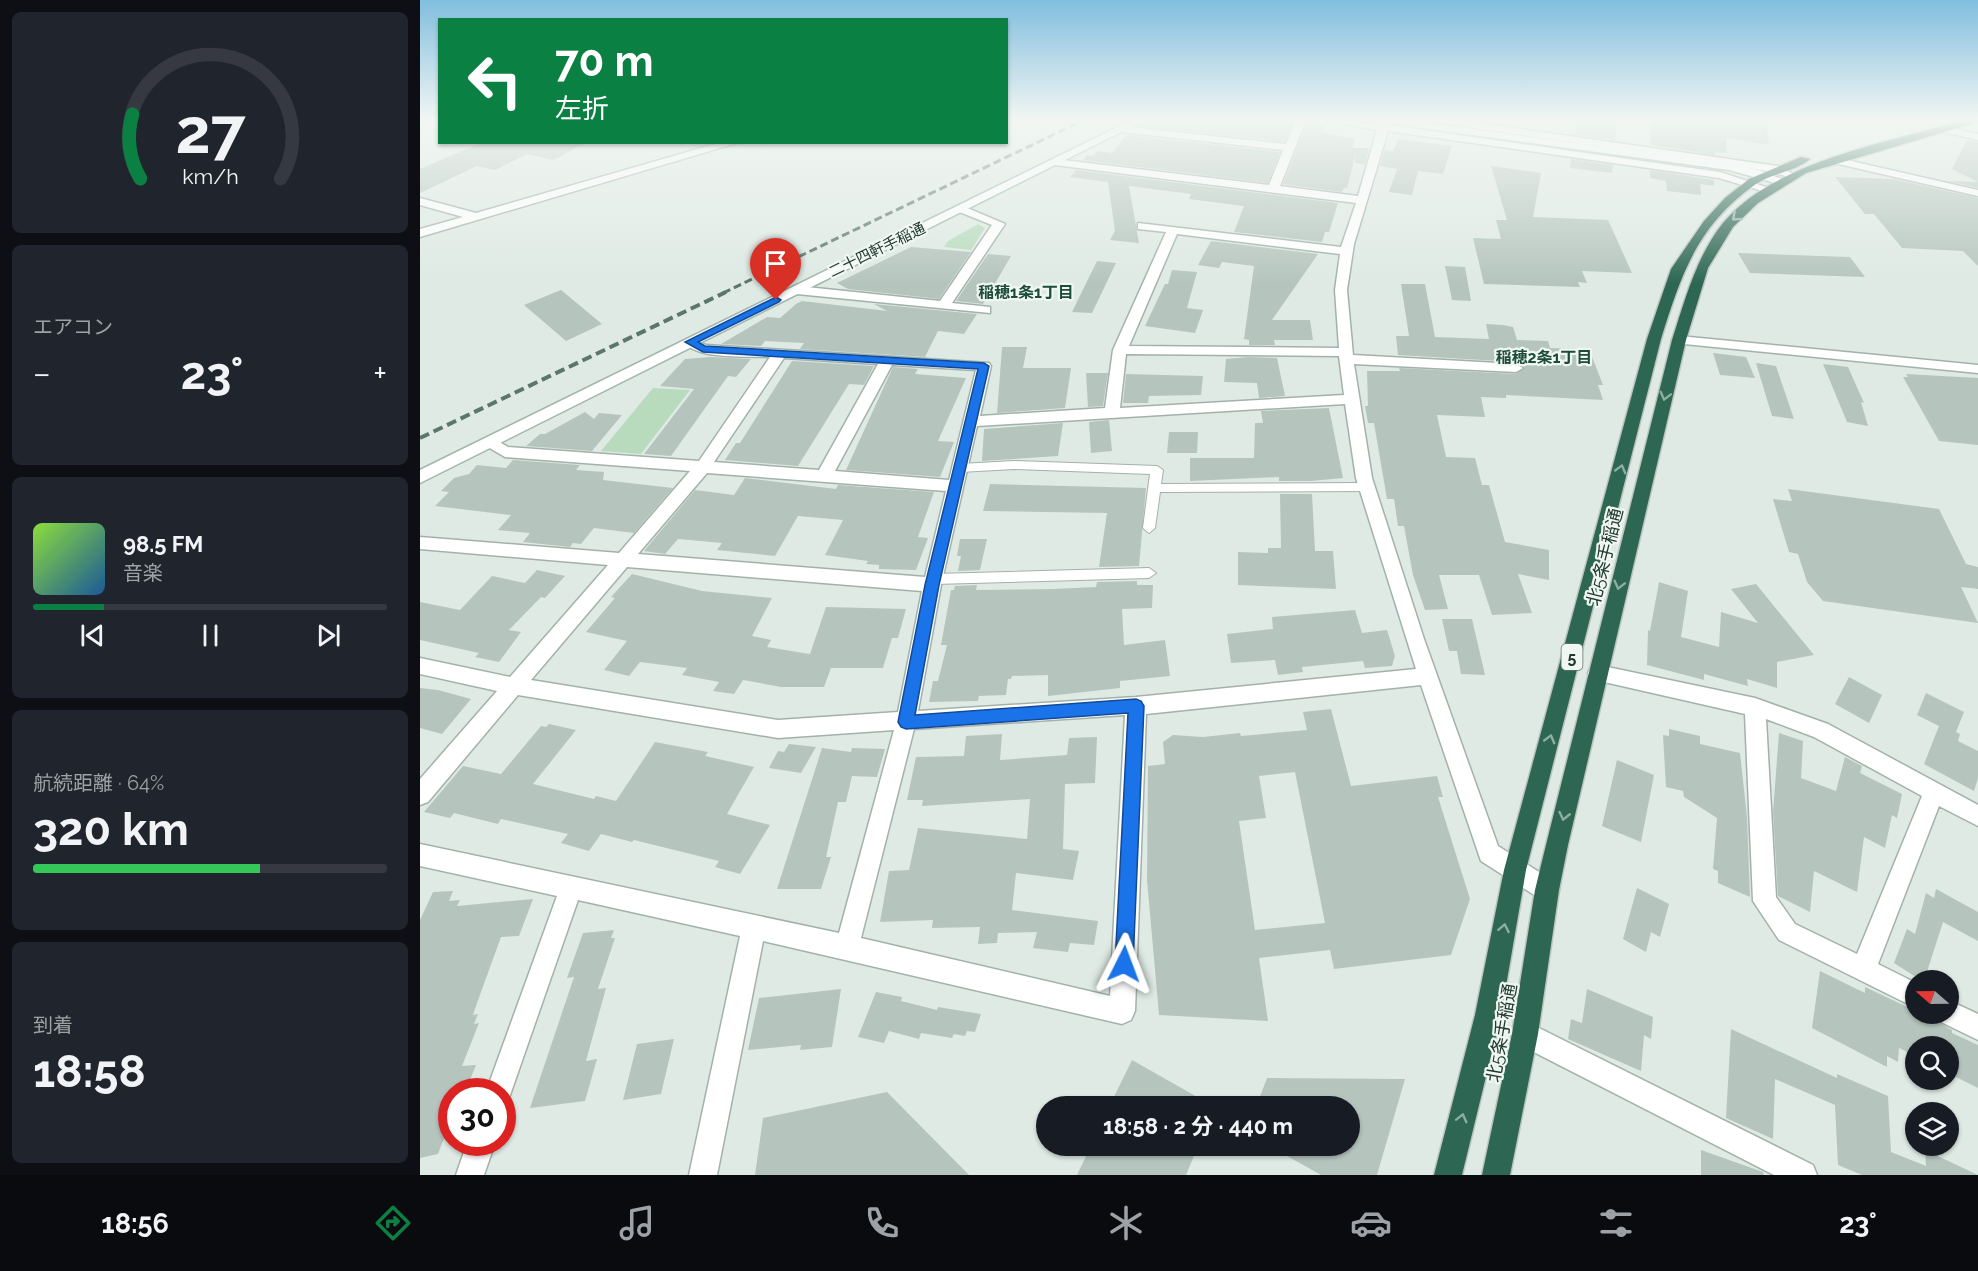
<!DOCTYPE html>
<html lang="ja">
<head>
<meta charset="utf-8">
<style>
  body { margin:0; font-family:Raleway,"Noto Sans JP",sans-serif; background:#20242c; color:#f1f3f6; height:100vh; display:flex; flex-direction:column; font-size:22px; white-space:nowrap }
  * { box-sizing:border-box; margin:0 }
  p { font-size:20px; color:#9ea1a6 }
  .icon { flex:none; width:33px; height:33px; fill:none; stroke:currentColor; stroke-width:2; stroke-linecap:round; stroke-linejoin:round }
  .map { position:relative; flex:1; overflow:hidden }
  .sheet { display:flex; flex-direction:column; gap:12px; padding:12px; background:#0d0f14; width:420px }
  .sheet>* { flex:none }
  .top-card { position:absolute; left:18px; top:18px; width:570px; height:126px; border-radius:0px; box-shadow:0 2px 4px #0004; background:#0b8043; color:#fff; overflow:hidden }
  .needle { width:39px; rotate:290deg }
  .buttons { position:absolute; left:1485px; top:970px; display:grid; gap:12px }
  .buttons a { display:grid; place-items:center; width:54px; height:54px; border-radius:50%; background:#171b24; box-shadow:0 2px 4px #0004; font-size:30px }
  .speed { position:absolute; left:18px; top:1078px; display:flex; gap:12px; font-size:30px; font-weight:700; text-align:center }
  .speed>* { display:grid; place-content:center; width:78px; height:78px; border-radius:50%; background:#171b24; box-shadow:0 2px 4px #0004; line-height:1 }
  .speed .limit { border:9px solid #d22; background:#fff; color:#111 }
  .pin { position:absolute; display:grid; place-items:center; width:51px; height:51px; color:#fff; margin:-62px -26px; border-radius:50% 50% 50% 0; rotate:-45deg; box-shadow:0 0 6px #0007 }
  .pin .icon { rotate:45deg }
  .me { position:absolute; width:66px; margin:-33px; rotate:3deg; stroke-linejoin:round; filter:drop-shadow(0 0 4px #0008) }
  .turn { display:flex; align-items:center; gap:21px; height:126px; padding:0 18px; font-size:27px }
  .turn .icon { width:78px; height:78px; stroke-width:2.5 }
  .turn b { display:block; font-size:42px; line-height:51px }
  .big { font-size:45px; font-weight:700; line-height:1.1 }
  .sheet .widget { flex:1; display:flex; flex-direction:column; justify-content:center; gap:9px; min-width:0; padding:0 21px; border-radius:9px; background:#20242c }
  .sheet .dial { align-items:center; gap:0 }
  .dial svg { height:156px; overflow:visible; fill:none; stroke:#363941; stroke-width:7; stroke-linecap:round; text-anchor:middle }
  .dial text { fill:#f1f3f6; stroke:none }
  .song { display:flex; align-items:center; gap:18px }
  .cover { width:72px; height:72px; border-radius:9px; background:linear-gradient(135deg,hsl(90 70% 55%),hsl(210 70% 35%)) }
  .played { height:6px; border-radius:3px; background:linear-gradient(90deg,#0b8043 20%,#363941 20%) }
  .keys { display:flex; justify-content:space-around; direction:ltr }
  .heat { display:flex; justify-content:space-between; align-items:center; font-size:33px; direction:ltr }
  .charge { height:9px; border-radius:4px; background:linear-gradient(90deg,#34c759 64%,#363941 0) }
  .trip { position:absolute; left:616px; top:1096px; width:324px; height:60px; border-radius:30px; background:#171b24; box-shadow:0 2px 4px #0004; font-weight:700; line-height:60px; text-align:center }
  .tabs { display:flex; height:96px; justify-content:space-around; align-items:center; background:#090b0e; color:#9ea1a6 }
  .tabs .icon { width:42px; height:42px }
  .tabs .current { color:#0b8043 }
  .tabs b { font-size:27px; color:#f1f3f6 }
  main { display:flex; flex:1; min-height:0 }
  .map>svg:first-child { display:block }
  .green { fill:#b8dbbd }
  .building { fill:#b5c5bd; fill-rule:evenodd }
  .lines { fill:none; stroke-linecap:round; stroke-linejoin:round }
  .lane-casing { stroke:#a2b2aa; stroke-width:2 }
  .street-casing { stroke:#a2b2aa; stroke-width:3 }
  .secondary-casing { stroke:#9fb6ab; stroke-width:3 }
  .highway-casing { stroke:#bcc4c1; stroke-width:3 }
  .lane { fill:#fff; fill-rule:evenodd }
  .street { fill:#fff; fill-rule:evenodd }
  .secondary { fill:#fff; fill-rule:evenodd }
  .highway { fill:#2d6653; fill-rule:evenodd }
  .rail-far1 { stroke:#5b766b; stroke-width:3; stroke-dasharray:8 4; stroke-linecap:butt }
  .rail { stroke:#5b766b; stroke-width:4; stroke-dasharray:10 5; stroke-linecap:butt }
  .oneway { stroke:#8eaea2 }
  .route { fill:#1a73e8; stroke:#114b97; stroke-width:1.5 }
  .labels { text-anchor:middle; stroke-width:4.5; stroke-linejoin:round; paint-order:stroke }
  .far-street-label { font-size:15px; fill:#213a30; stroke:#f0f7f2 }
  .far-neighbourhood-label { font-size:16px; font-weight:bold; fill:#1d4c3b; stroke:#f0f7f2 }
  .shield { fill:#f0f7f2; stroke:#5f736a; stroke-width:1.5 }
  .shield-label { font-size:16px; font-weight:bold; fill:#213a30 }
  .street-label { font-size:18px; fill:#213a30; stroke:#f0f7f2 }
</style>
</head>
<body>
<main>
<section class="sheet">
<div class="widget dial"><svg viewBox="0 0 100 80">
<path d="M14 69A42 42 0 1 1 86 69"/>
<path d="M14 69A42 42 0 0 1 10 36" stroke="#0b8043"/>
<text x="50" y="56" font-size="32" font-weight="700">27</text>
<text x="50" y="72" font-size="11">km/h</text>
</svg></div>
<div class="widget"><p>エアコン</p>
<div class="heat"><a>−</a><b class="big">23°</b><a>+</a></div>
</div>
<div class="widget">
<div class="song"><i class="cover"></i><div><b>98.5 FM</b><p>音楽</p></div></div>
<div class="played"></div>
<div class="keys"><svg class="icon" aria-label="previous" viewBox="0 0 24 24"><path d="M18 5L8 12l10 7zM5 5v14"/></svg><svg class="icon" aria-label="pause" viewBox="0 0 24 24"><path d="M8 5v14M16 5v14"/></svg><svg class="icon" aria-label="next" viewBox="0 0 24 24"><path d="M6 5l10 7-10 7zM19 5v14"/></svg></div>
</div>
<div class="widget"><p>航続距離 · 64%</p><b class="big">320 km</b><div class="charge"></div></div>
<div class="widget"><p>到着</p><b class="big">18:58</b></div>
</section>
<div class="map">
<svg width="1558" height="1175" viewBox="0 0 1558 1175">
  <rect width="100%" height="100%" fill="#dfeae4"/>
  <path class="green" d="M558,224L565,228L551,250L524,247L528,241Z
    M233,388L270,390L221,454L181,451Z"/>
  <path class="building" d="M727,120H791L841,125L847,120L873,121L865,142L719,126Z
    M1158,120H1197L1195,140L1155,135Z
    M1231,120H1346L1349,145L1306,138L1307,153L1295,152V155L1231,145Z
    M887,123L905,125L903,133L935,139L932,148H949L945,164L935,163L936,153L927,188H924L922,192L863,184Z
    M706,135L860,152L848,183L663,160L667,155L673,156L677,151L693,153Z
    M978,139L1032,146L1023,174L998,171L992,195L969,192L977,169L960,166L965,150L973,151Z
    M1547,140L1558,142V188L1527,181L1558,182L1532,169Z
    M63,142H167L134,160L107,154L75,170L57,166L0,193V169Z
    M1151,159L1193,165L1192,173L1150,168Z
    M1071,166L1121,173L1113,217L1188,220L1212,273L1162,271L1167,283L1158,282L1160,287L1064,284L1053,238L1081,239L1076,220H1087Z
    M656,170L918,203L909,232H905L902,242L814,232L824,206L769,199L771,194L709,186L719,243L690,240L695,231L688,182L650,177Z
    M1230,170L1294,180V186L1280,184L1281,195L1247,191L1246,181L1230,178Z
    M1415,177L1474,179L1558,198V266L1543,251L1482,248L1454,214H1445Z
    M791,241L898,254L852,320H890L893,340H854L855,345H829V340L824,339L834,266L802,262L799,268L778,265Z
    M491,247L551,252L519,299L428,289L417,283Z
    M1318,253L1430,257L1445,277L1330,273Z
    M568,254L591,256L563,304L536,301Z
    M677,261L696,263L672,313L652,312Z
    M1025,266L1045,267L1051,301L1032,300Z
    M752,270L777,272L767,308L783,310L775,333L725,326L745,284H748Z
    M981,284H1005L1015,337L1069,339L1066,324L1083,325L1093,327L1097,340L1128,341L1130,348L1169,349L1183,385H1178L1183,400L1086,395V398L1061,397L1065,417L1017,415L1026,457L1055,458L1062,485H1069L1085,542L1129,550V580L1098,574L1112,613L1072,615L1059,575H1019L1028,609L1005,610L993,575L984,526H978L974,499H967L954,423H948L945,406H948L947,371H980L979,368L1096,374L1105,367L1096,362L978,355L976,336H989Z
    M141,290L182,324L146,341L104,305Z
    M382,301L467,311L454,304L557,314L544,334L518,331L505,357L380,349L384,343L345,341L341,346L301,344L347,317L360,318L376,304Z
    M582,347H607L603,368H651L645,408L577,413Z
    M1293,353L1326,357L1335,378L1300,375Z
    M291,357L331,359L316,377L308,376L251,456L224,454L274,389L240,386L265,359Z
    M828,357L857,358L865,396L839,398L837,383L804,382L806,359Z
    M372,361L454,366L444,385L429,384L378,466L305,460L316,443H320Z
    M1336,363L1356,366L1374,419L1352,416Z
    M1403,364L1428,367L1444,403L1441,402L1448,426L1427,422Z
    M473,367L498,369L495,374L546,378L518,441L534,442L520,477L426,470Z
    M666,373H688L683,406L668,407Z
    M706,374L783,376L781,395L729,396L728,403H703Z
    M1486,374L1558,378V445L1519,441L1483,377H1488Z
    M909,408L923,478L891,481H859V477L770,481V458H834L835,423H843L841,411Z
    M165,412L174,419L179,413L202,415L172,451L106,446L120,434H125Z
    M689,420L692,451L671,453L669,422Z
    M643,423L638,456L562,461L564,429Z
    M749,432H778L777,453H747Z
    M93,460L160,465L156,470L184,472L183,480L253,488L214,533L174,528L161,544L153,543L150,547L103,542L110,533L78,530L91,515L15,506L29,492L21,491L34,478L49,474L57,465L86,468Z
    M325,478L416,489L418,485L514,492L498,537L508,538L496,570L459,569V565L446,564L448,561L405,555L423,520L378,516L355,556L297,550L302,543L258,539L245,554L224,551L275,490L314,495Z
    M570,484L726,488L719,566L679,567L687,513L563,511Z
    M1368,489L1519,509L1546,564L1558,567V589L1541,587L1558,623L1403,601L1387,582L1378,554L1369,552L1353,499L1372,501Z
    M860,494H892L895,551H913L916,589L818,585V552L848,553V548H861Z
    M540,539H567L560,570L538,571L541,556H537Z
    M117,570L145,576L125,598L121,597L89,630L101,632L79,662L55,657L59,653L0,640V602L40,610L72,576L105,583Z
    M212,574L282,591L352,598L332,636L351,640L347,647L390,654L406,607L486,609L478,638H472L463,668H411L404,687H361L323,680L314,694L293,691L299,682L262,675L267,668L220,662L209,676L184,670L207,641L166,632L195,598L191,597Z
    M717,581V585H733L732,608L702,609L704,645L745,640L750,676L700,681V688L628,696V675L592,676L591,679H588L586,695L559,696L558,701L509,702L513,681H518L527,645H521L531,590H534L535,586L557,585L556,590L633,589L676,587L677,582Z
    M1239,582L1268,591L1261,637L1299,647L1301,612L1338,623L1311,589L1336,584L1394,655L1357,662V688L1327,679L1328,686L1284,674V680L1227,665L1228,630L1230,631Z
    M935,610L942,633L967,630L975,656L972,666L945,668L943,661L882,667L883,672L858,675L855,660L811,663L807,634L853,629L852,617Z
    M1022,619H1052L1065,675L1041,674L1037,651H1029Z
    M1429,677L1462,695L1449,723L1415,704Z
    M0,688L18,690L51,699L22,734L0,728Z
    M1506,693L1544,712L1536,732L1540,734L1538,741L1558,751V778L1554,791L1504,764L1519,726L1497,715Z
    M911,709L931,786L1017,776L1023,797H1018L1050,899L1031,955L914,969L910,950L839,958L848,1021L739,1015L727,880L728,766L745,764L743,742L753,735L783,737L820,733L821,736L887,730L883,712ZM875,772L905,923L835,930L819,821L846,818L839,776Z
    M129,724L156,730L113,784L174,799L176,796L196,801L235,742L288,752L285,756L334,767L307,814L350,825L320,874L295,867L299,861L214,840L212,842L181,834L169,851L141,843L148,834L81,819L78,824L34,813L30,818L4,812L43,766L81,774L121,726L126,727Z
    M1249,729L1280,736V744L1320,753L1327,817L1330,897L1298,883V871L1293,869L1297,818L1264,797L1263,791L1246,787L1243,735L1249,736Z
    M1359,733L1383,741L1381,778L1416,791L1425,757L1442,766L1440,773L1482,794L1477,818L1472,815L1465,848L1444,837L1437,892L1394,871L1390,912L1358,896L1353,812Z
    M582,734L580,760L647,755L649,738L677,737L675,783L645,784L643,849L659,851L653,880L596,873L592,910L678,921L674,945L650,943L648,952L613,948L617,932L578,933L577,943L558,944L560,927L512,928L513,920L460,922L469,871L489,870L498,828L607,839L610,799L502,806L503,800H487L496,757L544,756L546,736Z
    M369,744L396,747L381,773L349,768L358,751L364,752Z
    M402,748L431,752L432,748L465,749L457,777L432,776L426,802H418L406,857H411L401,889H357Z
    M1197,760L1234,775L1221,842L1182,826Z
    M1217,888L1249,904L1240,937L1231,932L1226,952L1203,939Z
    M1516,889L1558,912V941L1523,922L1504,981H1502L1474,963L1487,929L1495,934L1506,893L1514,898Z
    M33,891L29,901L40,900L37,906L113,899L99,936L81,937L57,1003L53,1015L58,1014L54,1024L59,1023L42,1066L56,1065L45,1092H32V1117L18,1154L0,1158V920L13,892Z
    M194,930L191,938H195L178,989L186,988L166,1061L177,1059L165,1101L110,1108L154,977L147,978L163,933Z
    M1400,971L1445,993V987L1496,1011V1014L1517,1021L1532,1030V1033L1558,1045V1088L1528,1073V1047H1496V1056L1479,1048L1478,1062L1467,1056V1067L1392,1028Z
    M421,989L412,1047L380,1050L381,1045L328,1050L339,998Z
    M1167,989L1233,1017L1231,1039L1224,1035L1221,1071L1148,1039L1151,1019L1162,1023Z
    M456,992L482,997L481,1001L517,1010L518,1007L561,1014L555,1032L547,1031L545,1036L534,1034L532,1038L501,1033L499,1039L469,1031L464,1043L438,1037Z
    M1311,1029L1417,1078V1074L1468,1096L1471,1152L1506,1166L1505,1150L1558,1175H1442L1418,1165L1415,1105L1355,1079L1353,1139L1306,1118Z
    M254,1039L241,1094L203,1100L217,1044Z
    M712,1060L795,1107H689Z
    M847,1078L985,1079L957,1175H901L849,1146H930V1107H836Z
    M467,1092L549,1175H335L343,1118Z
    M671,1146H778L766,1175H657Z
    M1281,1150L1343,1172L1344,1175H1281Z"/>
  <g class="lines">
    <g class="lane-casing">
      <path id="lane" d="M594,461L737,466L743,470L741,484L947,483L953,487L947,491L740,492L735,528L729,533L723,528L730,474L594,469L540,472L534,468L540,464Z
        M729,568L736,573L729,578L514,584L509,583L507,579L509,575L514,574Z"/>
    </g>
    <g class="street-casing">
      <path id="street" d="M876,120H886L860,186L938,196L957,130L904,120L958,124V120H968V125L1300,172L1355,190L1349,193L1299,178L968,131L934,244L927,290L933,355L1096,364L1103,368L1096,372L934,364L952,478L1004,639L1078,846L1135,882L1139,890L1135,898L1127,902L1119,898L1061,861L1001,685L726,714L715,1011L711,1020L702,1024L343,941L297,1175H269L320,936L158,900L88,1101L82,1104V1092H66L137,896L0,866V844L419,933L474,730L358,738L98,695L8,802L0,805V779L77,691L0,674V658L90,677L188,565L0,549V537L199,553L270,471L85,457L61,443L64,439H74L88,447L279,461L350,357C327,356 279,360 263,342L270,338L286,345L569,363L571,366L560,416L685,408L693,350L746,232L718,229V223L921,247L936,203L635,165L630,162L635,159L849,185L863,150L701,132L696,129L701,126L866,144ZM757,234L920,254L915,290L919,348L709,346ZM706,354L919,356L924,395L700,408ZM364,358L458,364L399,470L294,462ZM472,365L556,370L529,480L415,471ZM925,404L936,478L996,669L716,697L498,711L521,585L557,426ZM287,473L526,491L505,577L218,554ZM207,567L502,591L478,712L358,720L111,680ZM705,715L690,996L441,938L494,729Z
        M1014,120H1039L1357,166L1378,176L1373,179L1354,172L1019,123Z
        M1524,126L1558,134V140L1520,131V127Z
        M302,142H320L0,237V229L43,217L0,205V198L56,213Z
        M1418,158L1558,190V196L1414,163L1413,161Z
        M537,207H545L585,224L532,303L570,307V313L377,294L371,290L377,286L520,301L572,225L537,211Z
        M1259,336L1558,365V373L1254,343L1252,340Z
        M1178,665L1335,698L1408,724L1558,805V826L1519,806L1458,964L1496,983V1008L1359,940L1333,901L1325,714L1171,679L1168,673L1171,667ZM1346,719L1394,737L1502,796L1437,954L1375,924L1356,897Z
        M1528,1000L1558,1014V1040L1519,1021L1516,1014H1528Z
        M1105,1021L1393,1165L1397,1175H1354L1096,1043L1092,1034L1096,1025Z
        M47,1143H75L64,1175H36Z"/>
    </g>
    <g class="secondary-casing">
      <path id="secondary" d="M712,120H725L0,483V470Z
        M961,120H987L1309,164L1339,170L1369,182L1363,185L1309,170L966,123Z"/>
    </g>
    <g class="highway-casing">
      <path id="highway" d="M1545,120H1558V122L1386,173L1338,203L1313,227L1288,268L1266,340L1148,845L1139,890L1118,1034L1090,1175H1062L1092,1034L1115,890L1126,845L1252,340C1265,300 1276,257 1303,223C1354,161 1470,142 1545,120Z
        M1381,157L1390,159C1377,171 1352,173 1336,184C1277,225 1261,275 1241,339L1106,870L1081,1015L1042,1175H1014L1055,1015L1084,870L1227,339L1251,269L1284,221L1305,198L1329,179Z"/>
    </g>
    <use href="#lane" class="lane"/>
    <use href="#street" class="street"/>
    <use href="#secondary" class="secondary"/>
    <use href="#highway" class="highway"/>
    <path class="rail-far1" d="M303,293L664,120"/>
    <path class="rail" d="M0,438L306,292"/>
  </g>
  <defs><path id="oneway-chevron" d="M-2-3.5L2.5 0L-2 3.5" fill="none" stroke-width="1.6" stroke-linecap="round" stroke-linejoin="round" transform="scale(1.5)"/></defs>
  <g class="oneway">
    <use href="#oneway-chevron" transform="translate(1316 217) rotate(138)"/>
    <use href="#oneway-chevron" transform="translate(1245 396) rotate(104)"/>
    <use href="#oneway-chevron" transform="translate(1201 469) rotate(-75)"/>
    <use href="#oneway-chevron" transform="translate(1199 585) rotate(104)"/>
    <use href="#oneway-chevron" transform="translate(1130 739) rotate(-75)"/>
    <use href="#oneway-chevron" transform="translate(1144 816) rotate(103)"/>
    <use href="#oneway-chevron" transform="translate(1084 928) rotate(-79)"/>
    <use href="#oneway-chevron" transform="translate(1042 1118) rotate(-76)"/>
  </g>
  <linearGradient id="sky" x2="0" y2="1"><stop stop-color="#81bede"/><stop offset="0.42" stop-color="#f1f6f3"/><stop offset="1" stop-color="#f1f6f3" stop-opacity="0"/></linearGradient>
  <rect width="1558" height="284" fill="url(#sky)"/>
  <path class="route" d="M356,297L361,300L359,302L278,342L285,346L564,363L569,366L519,585L495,715L716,699L721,701L724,706L713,964L710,970L704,973L697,970L695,964L708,713L486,729L481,727L478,722L505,585L558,369L283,352L265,342Z"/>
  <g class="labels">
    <g class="far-street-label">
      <text transform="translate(457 250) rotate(-26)" y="5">二十四軒手稲通</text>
    </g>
    <g class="far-neighbourhood-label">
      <text x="606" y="298">稲穂1条1丁目</text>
      <text x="1124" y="363">稲穂2条1丁目</text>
    </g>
    <rect class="shield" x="1141.5" y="644" width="21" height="26" rx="4.5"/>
    <g class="shield-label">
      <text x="1152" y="663">5</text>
    </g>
    <g class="street-label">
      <text transform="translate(1185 557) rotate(-76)" y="6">北5条手稲通</text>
      <text transform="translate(1082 1033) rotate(-80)" y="6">北5条手稲通</text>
    </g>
  </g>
</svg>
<div class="buttons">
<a><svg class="needle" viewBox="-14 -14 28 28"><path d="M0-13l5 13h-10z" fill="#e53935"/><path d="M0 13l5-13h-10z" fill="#9ea1a6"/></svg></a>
<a><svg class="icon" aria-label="search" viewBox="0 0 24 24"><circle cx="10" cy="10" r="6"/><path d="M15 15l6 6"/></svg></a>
<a><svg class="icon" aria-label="layers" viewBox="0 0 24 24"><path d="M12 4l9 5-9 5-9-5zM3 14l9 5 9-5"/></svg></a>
</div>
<div class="speed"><div class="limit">30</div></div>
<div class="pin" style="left:356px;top:300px;background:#d93025"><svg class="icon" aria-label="arrive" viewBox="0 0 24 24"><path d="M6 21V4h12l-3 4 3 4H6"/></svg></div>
<svg class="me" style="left:704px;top:964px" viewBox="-20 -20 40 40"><path d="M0-17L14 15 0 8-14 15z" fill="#1a73e8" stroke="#fff" stroke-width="4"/></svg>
<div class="trip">18:58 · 2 分 · 440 m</div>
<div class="top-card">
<div class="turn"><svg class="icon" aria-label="left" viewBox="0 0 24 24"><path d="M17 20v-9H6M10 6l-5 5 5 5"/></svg><div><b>70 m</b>左折</div></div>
</div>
</div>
</main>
<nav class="tabs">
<b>18:56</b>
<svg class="icon current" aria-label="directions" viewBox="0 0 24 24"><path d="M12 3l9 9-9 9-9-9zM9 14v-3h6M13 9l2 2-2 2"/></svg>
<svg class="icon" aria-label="music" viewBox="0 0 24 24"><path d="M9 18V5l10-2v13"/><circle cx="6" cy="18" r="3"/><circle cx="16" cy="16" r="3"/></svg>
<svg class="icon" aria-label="phone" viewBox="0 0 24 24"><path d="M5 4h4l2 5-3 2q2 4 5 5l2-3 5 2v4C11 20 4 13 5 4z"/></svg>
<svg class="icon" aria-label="climate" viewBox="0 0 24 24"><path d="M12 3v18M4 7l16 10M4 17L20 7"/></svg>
<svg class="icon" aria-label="car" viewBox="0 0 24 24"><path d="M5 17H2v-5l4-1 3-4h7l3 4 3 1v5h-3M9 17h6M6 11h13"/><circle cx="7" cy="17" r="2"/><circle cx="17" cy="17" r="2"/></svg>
<svg class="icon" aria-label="filters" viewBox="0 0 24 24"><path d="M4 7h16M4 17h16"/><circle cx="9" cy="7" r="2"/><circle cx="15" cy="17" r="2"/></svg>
<b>23°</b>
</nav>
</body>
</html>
